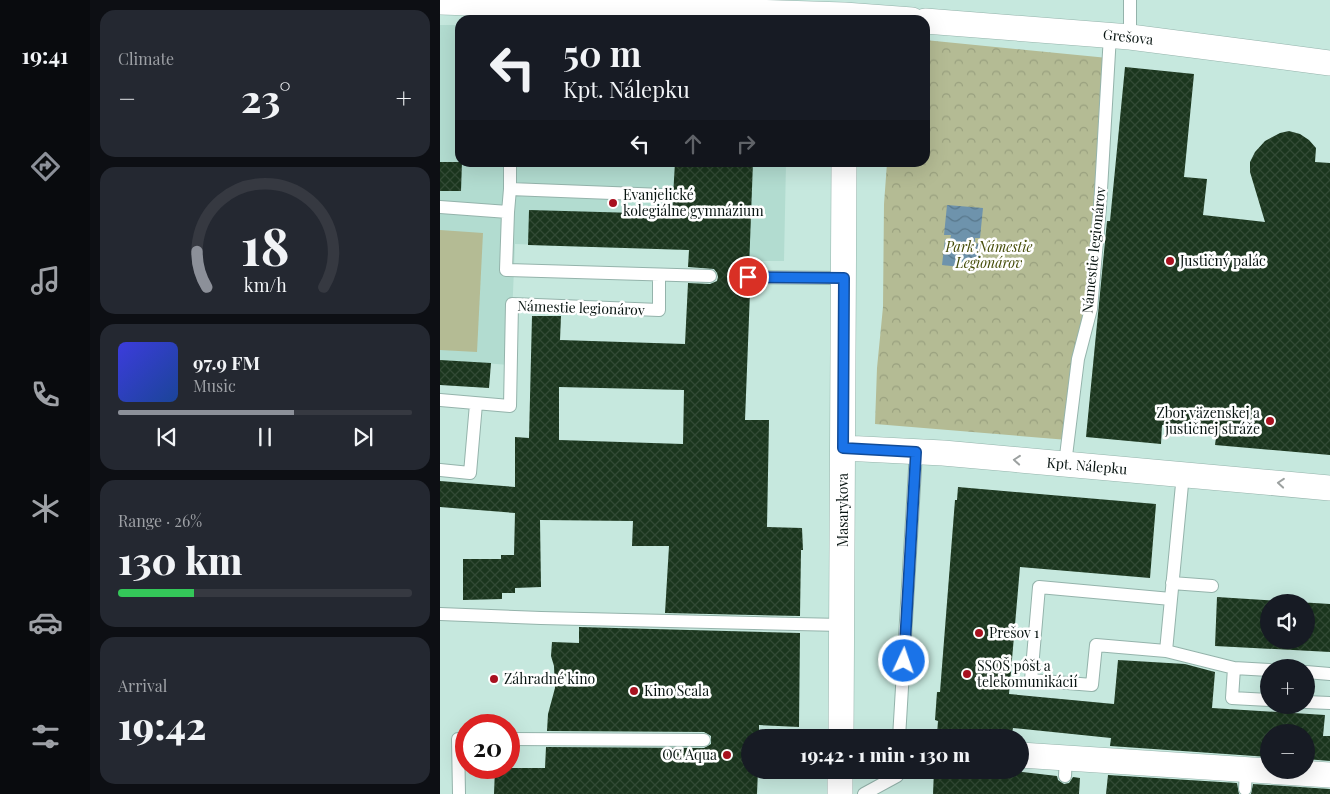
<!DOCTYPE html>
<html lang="en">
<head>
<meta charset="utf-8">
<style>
  body { margin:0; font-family:"Playfair Display",serif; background:#242831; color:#f1f3f6; height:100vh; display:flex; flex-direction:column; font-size:19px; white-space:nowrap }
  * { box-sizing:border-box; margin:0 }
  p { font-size:16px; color:#9ea1a6 }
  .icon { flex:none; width:28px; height:28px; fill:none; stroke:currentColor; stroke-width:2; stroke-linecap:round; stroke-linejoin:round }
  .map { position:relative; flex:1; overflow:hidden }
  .side { display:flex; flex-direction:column; gap:10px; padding:10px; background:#0d0f14; width:350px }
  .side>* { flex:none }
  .banner { position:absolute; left:15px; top:15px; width:475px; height:152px; border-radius:15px; box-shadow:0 5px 20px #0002; background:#171b24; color:#f1f3f6; overflow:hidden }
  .buttons { position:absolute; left:820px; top:594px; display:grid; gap:10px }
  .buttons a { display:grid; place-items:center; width:55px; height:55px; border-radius:50%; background:#171b24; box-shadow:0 5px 20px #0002; font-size:25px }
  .speed { position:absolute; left:15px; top:714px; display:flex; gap:10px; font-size:25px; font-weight:700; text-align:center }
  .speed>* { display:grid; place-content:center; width:65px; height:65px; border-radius:50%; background:#171b24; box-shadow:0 5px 20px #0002; line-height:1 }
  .speed .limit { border:8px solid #d22; background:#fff; color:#111 }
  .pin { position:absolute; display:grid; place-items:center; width:42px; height:42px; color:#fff; margin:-21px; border:2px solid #fff; border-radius:50%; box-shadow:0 1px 5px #0007 }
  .me { position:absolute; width:55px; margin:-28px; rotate:3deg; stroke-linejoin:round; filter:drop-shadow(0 0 4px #0008) }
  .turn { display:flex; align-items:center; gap:18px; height:105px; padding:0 25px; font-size:22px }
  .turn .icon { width:65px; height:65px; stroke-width:2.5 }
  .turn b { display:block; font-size:35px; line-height:42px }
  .lanes { display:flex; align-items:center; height:48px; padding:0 25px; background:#0003; justify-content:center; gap:25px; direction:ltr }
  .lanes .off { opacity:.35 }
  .big { font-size:38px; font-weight:800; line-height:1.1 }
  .side .card { flex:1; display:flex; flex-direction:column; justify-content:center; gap:8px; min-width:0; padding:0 18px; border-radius:15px; background:#242831 }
  .side .dial { align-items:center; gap:0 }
  .dial svg { height:130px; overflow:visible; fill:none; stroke:#363941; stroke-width:7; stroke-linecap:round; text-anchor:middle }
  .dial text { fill:#f1f3f6; stroke:none }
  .song { display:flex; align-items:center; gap:15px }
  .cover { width:60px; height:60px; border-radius:8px; background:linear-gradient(135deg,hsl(240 70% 55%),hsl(220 70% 35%)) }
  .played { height:5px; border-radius:2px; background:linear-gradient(90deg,#8c9099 60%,#363941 60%) }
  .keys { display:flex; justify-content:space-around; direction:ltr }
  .heat { display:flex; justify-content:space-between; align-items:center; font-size:28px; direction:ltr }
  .charge { height:8px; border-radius:4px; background:linear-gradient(90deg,#34c759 26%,#363941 0) }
  .trip { position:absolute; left:301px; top:729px; width:288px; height:50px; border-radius:25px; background:#171b24; box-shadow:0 5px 20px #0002; font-weight:800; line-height:50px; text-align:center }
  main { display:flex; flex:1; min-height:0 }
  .tab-bar { display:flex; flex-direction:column; width:90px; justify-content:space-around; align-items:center; background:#090b0e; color:#9ea1a6 }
  .tab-bar .icon { width:35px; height:35px }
  .tab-bar .on { color:#8c9099 }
  .tab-bar b { font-size:22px; color:#f1f3f6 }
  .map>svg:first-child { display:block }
  .built { fill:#b2dcd0 }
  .park { fill:url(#park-crowns) }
  .pitch { fill:#b4bb94 }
  .water { fill:url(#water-waves) }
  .building { fill:url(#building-cross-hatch); fill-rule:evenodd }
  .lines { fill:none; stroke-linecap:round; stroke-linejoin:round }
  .service-casing { stroke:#94b3ab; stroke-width:14 }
  .minor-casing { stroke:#94b3ab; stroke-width:26 }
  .service { stroke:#fff; stroke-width:12 }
  .minor { stroke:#fff; stroke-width:25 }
  .oneway { stroke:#9ca1a0 }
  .route-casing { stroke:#114b97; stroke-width:12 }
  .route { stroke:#1a73e8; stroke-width:9 }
  .poi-dot { fill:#a8111f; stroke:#fff; stroke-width:2 }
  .labels { text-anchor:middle; stroke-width:5; stroke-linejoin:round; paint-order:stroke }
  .street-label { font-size:14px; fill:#081411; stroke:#fff }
  .poi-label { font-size:14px; fill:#081411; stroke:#fff; text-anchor:start }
  .park-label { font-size:14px; font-style:italic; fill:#444b07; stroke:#fff }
</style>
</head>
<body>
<main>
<nav class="tab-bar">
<b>19:41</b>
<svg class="icon on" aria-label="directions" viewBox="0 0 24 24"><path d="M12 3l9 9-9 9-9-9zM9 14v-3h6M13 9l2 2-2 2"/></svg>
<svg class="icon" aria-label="music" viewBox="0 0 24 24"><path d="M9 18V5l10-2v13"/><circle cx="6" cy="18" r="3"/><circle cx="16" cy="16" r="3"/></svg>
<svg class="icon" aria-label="phone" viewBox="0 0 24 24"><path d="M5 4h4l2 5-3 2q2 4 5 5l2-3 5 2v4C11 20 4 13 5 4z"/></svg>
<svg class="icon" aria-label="climate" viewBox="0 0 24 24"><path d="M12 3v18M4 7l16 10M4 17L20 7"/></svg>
<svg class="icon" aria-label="car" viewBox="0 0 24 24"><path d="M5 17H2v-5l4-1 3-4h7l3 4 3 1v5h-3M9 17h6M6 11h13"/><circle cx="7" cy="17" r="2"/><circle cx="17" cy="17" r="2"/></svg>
<svg class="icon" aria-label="filters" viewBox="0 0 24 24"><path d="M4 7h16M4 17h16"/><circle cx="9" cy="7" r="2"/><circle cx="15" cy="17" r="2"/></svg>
</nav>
<section class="side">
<div class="card"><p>Climate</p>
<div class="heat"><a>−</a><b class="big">23°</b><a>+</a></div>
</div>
<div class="card dial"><svg viewBox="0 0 100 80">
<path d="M14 69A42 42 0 1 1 86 69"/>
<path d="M14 69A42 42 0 0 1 8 47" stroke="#8c9099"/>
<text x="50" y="56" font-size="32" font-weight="700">18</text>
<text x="50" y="72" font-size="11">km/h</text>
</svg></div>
<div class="card">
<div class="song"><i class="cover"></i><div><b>97.9 FM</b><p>Music</p></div></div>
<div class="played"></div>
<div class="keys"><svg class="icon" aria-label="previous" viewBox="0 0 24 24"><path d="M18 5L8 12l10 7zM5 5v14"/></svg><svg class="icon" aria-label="pause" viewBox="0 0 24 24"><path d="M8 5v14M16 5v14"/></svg><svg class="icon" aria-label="next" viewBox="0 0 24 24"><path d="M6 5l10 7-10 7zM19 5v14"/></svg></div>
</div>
<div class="card"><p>Range · 26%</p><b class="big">130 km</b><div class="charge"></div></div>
<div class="card"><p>Arrival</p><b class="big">19:42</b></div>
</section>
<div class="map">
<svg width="890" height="794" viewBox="0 0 890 794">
  <defs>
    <pattern id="park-crowns" width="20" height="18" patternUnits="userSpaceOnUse" patternTransform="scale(1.25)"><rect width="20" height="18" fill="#b4bb94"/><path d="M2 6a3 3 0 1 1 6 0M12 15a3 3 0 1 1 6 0" fill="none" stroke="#99a07f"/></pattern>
    <pattern id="water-waves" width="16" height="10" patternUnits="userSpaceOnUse" patternTransform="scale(1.25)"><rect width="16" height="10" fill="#6e93ac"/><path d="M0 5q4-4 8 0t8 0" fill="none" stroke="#58778b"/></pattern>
    <pattern id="building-cross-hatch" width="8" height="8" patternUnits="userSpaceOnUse" patternTransform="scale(1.25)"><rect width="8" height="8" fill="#1b361e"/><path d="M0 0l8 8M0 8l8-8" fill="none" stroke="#324a35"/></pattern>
  </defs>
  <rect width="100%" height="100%" fill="#c6e8de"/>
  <path class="built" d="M0,25H20V162L346,163L344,261H309L275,251L75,244L70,365L0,360Z"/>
  <path class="park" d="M485,40L668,58L657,232L628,440L435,424L437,368L443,307L444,204L447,163L485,162Z"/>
  <path class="pitch" d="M0,230L43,233L37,352L0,350Z"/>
  <path class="water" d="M507,205L543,208L540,238H535V243L540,244L538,269L502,265L505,239L510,240L511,235H504Z"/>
  <path class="building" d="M685,67L754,74L744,177L767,179L763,215L825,222L810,172V162L815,152L825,141L840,133L849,131L860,134L869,140L876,148L875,162L890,163V455L775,445L777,430L722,425L721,444L646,437L667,221H670Z
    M0,162H22L21,191H0Z
    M235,162H313L309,269L304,270L300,276L301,281L308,285V292H310L305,420H329L327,527L362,528L363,550H361L360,616L225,613L229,546H192L193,521L100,520L101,587L75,588V593H62V599L23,600V559H61V555H74L75,513L0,507V481L75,487V437L89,438L92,316H121L120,340L245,344L248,283L270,284L277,281L278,277L277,273L274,269L248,267L249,250L88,245L89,210L232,214ZM119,387L244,390L243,444L119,440Z
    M0,360L51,363L49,388L0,385Z
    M518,487L716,504L710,578L580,567L569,694L674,704L678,660L745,664L775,672L772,708L885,715L883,736H890V761L866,759V732H829V757L670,746L671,738L573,728L571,738H526V735L497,734L498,721L495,720L497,692H500L515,500H517Z
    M777,597L890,604V652L775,646ZM829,602H866V640H829Z
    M139,627L360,633L359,727L319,725V738H310V770H318L317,794H54L55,768H105L106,747L264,748L271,744V736L264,732L107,731L108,714L115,688L114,666L111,656L112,642L139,643Z
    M494,770H566L617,776L618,780L624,784L629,783L633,777L640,778L639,794H493Z
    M668,775L797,783L799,794H666Z
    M813,784L890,789V794H811Z"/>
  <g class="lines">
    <g class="service-casing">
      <path id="service" d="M690,0V37
        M70,189V162
        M0,207L68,212L66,270L270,276
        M68,212L70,189L223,195
        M308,277L404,278
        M0,400L70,406L72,304L219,310V275
        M625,464L638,359L651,309L660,207L670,35
        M0,470L30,473L36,404
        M732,583L772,586
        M731,599L599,587L591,680L652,685L656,645L726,651L743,474
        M0,614L101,618L402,625
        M726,651L794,668L829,670
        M794,668L792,698L829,700
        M866,672L890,674
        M866,702L890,703
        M459,738L476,452
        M69,739L264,740
        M625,776L626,758
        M805,789L806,770
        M19,794L18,739H26
        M424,794L457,776V770"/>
    </g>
    <g class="minor-casing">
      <path id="minor" d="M0,2L404,15L472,20
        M485,21L690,37L890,63
        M403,448L503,453L890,488
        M401,738L404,162
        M580,755L890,775
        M400,794V770"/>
    </g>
    <use href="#service" class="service"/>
    <use href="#minor" class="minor"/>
  </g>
  <defs><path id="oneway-chevron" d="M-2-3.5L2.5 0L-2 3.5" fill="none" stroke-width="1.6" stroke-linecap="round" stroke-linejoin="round" transform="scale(1.25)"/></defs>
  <g class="oneway">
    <use href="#oneway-chevron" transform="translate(577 460) rotate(-175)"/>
    <use href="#oneway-chevron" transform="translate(841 483) rotate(-175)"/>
  </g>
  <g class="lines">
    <g class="route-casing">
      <path id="route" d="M308,277L404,278L403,448L476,452L464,661"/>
    </g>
    <use href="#route" class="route"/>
  </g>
  <g class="poi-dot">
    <circle cx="173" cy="203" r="5"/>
    <circle cx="730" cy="261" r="5"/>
    <circle cx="830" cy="421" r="5"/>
    <circle cx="539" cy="633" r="5"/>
    <circle cx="527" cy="674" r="5"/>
    <circle cx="54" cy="679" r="5"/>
    <circle cx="194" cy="691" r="5"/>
    <circle cx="287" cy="755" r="5"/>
  </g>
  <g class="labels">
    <g class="street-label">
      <text transform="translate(688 37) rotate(6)" y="5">Grešova</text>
      <text transform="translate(654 250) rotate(-84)" y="5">Námestie legionárov</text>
      <text transform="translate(141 308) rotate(2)" y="5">Námestie legionárov</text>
      <text transform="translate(647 466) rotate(5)" y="5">Kpt. Nálepku</text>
      <text transform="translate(403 510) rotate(-90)" y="5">Masarykova</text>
    </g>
    <g class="poi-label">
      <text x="183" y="200">Evanjelické<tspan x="183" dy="16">kolegiálne gymnázium</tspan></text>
      <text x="740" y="266">Justičný palác</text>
      <text x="820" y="418" text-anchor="end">Zbor väzenskej a<tspan x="820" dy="16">justičnej stráže</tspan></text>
      <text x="549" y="638">Prešov 1</text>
      <text x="537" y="671">SSOŠ pôšt a<tspan x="537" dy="16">telekomunikácií</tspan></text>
      <text x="64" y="684">Záhradné kino</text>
      <text x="204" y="696">Kino Scala</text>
      <text x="277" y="760" text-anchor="end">OC Aqua</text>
    </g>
    <g class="park-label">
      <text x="549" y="252">Park Námestie<tspan x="549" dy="16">Legionárov</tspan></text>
    </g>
  </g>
</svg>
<div class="buttons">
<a><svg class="icon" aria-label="sound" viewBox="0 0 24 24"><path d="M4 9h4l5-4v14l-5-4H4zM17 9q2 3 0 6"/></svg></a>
<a>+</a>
<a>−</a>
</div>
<div class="speed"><div class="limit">20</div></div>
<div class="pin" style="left:308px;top:277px;background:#d93025"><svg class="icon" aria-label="arrive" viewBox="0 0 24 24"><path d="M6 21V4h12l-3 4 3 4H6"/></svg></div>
<svg class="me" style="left:464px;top:661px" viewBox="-20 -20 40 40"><circle r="17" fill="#1a73e8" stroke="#fff" stroke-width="3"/><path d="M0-11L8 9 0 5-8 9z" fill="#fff"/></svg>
<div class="trip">19:42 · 1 min · 130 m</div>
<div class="banner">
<div class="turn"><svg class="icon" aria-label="left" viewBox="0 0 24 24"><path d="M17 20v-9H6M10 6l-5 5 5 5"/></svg><div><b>50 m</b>Kpt. Nálepku</div></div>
<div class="lanes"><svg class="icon" aria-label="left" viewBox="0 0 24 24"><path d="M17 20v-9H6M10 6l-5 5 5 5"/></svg><svg class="icon off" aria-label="ahead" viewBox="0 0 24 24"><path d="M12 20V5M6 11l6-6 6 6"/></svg><svg class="icon off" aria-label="right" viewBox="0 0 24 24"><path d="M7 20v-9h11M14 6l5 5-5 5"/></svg></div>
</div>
</div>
</main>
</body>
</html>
